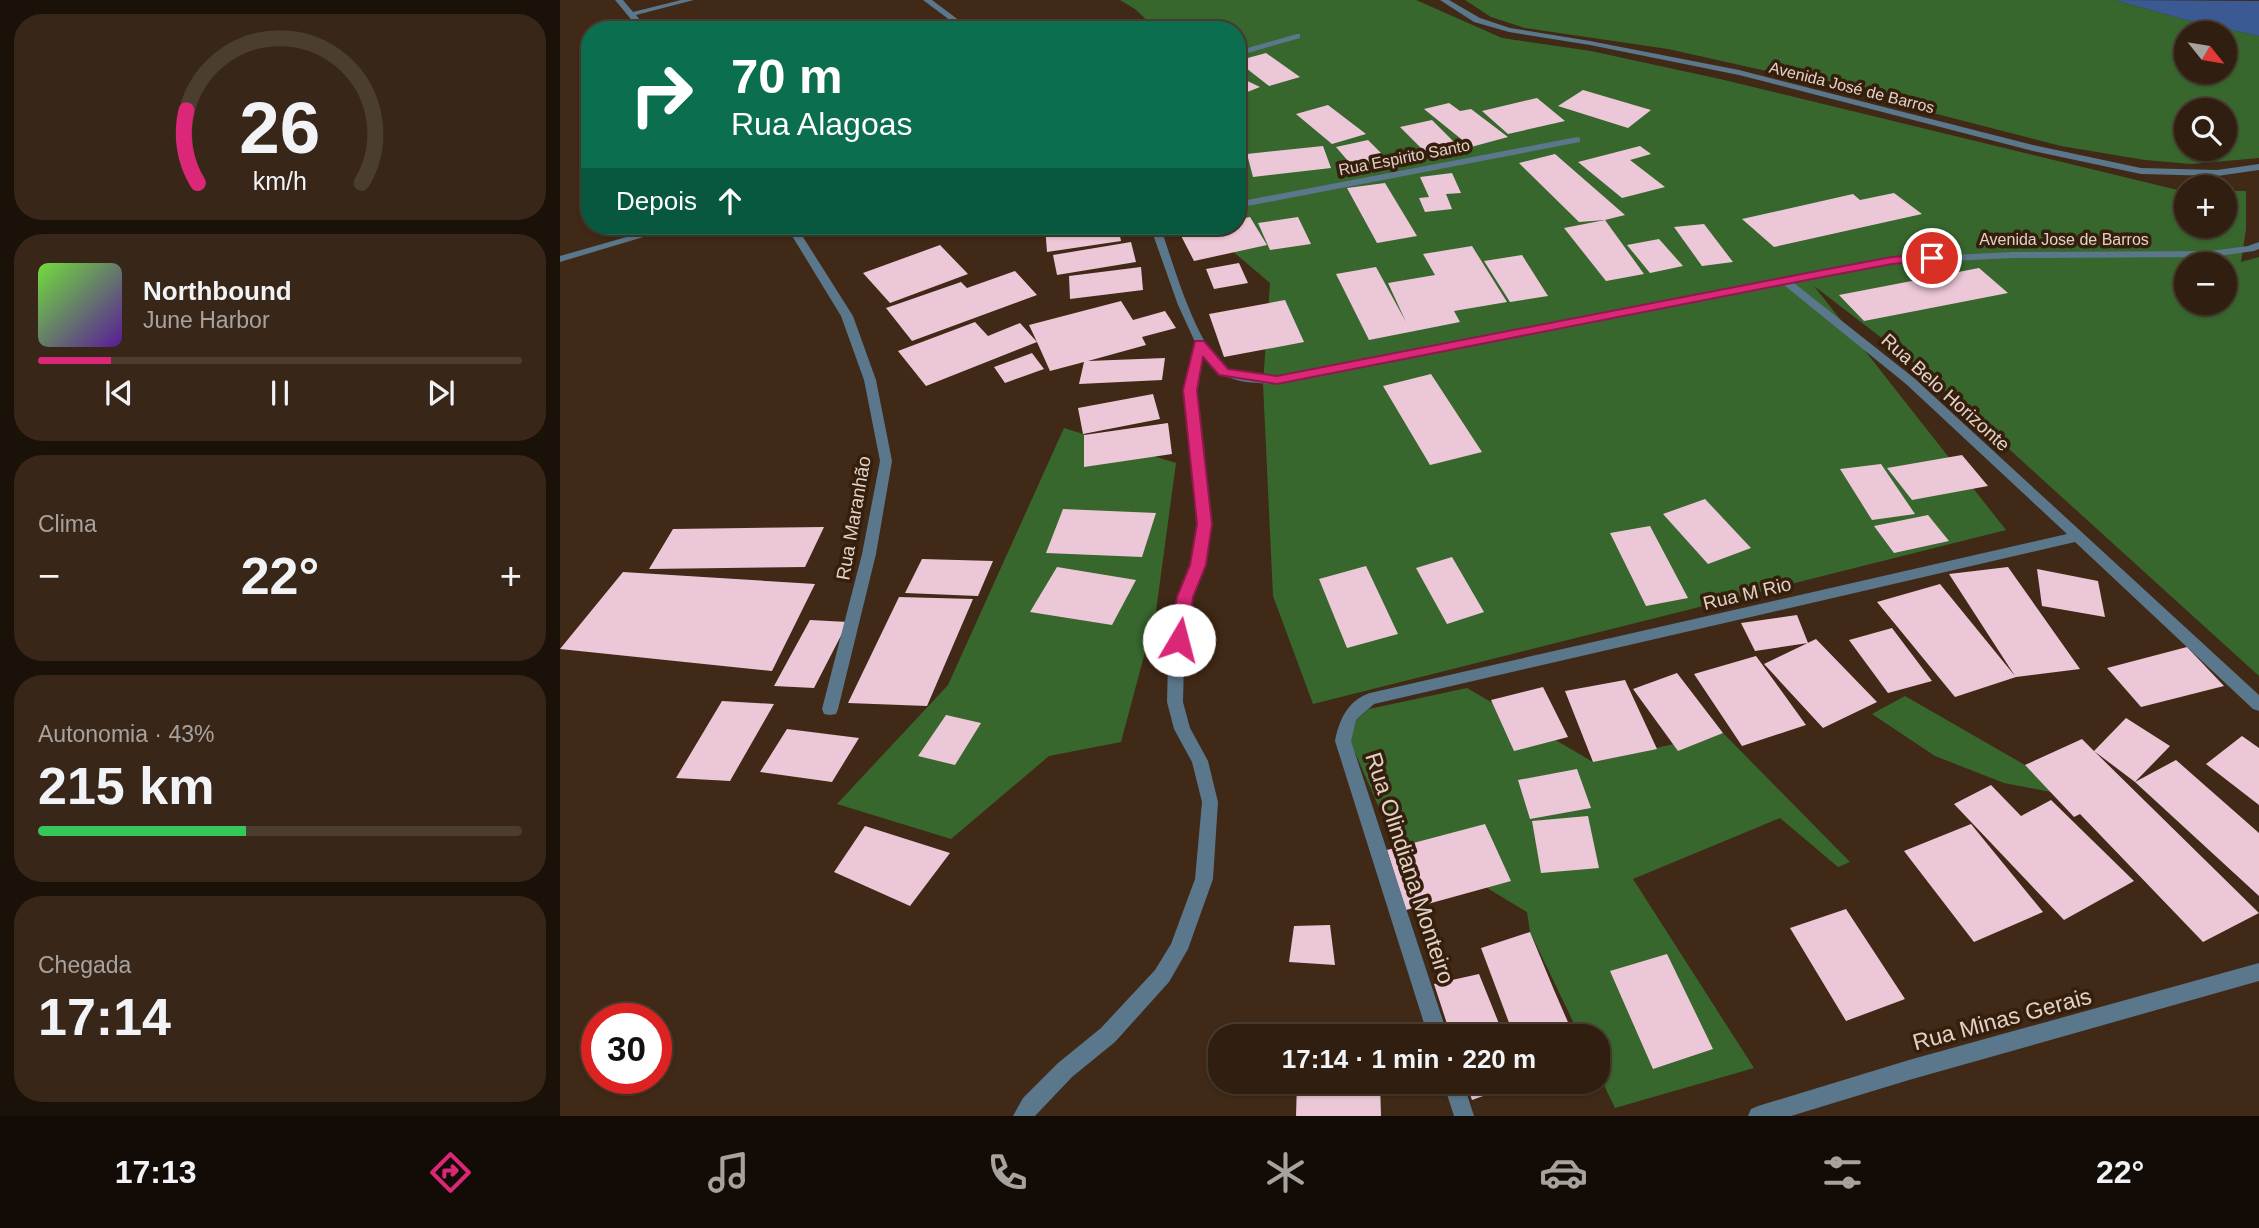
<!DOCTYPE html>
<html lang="pt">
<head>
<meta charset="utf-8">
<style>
  body { margin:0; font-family:Helvetica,sans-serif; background:#382719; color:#f1f3f6; height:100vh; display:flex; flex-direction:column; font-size:26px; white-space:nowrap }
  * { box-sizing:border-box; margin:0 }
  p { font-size:23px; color:#a8a29f }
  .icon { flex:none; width:38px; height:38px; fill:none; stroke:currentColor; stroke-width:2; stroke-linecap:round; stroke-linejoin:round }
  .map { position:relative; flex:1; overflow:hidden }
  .details { display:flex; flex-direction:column; gap:14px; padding:14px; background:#1a1109; width:560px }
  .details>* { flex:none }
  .hud { position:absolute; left:21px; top:21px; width:665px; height:214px; border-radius:28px; box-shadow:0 2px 5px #0004,0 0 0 2px #4b3d30; background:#0b6e4f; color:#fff; overflow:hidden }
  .needle { width:46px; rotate:120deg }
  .fabs { position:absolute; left:1614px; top:21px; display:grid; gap:14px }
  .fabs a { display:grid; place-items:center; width:63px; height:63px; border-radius:50%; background:#301f10; box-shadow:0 2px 5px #0004,0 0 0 2px #4b3d30; font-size:35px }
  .speed { position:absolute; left:21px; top:1003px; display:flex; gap:14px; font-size:35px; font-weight:700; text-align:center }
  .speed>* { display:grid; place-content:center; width:91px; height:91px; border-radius:50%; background:#301f10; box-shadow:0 2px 5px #0004,0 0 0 2px #4b3d30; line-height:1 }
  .speed .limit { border:10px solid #d22; background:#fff; color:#111 }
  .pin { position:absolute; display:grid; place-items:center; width:60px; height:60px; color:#fff; margin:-30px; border:4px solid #fff; border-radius:50%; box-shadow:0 2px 7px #0007 }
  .me { position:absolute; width:77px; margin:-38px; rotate:8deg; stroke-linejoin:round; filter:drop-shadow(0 0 5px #0008) }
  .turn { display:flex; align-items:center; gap:24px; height:147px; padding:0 35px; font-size:32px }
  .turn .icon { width:91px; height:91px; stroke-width:2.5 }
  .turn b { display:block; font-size:49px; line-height:60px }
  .then { display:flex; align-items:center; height:66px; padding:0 35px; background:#0003; gap:14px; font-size:26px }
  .big { font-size:52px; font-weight:600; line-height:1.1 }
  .details .widget { flex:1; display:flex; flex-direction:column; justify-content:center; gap:10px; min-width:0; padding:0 24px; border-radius:28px; background:#382719 }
  .details .dial { align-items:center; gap:0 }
  .dial svg { height:182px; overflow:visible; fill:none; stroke:#4b3d30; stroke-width:7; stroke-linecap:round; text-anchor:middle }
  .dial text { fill:#f1f3f6; stroke:none }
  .song { display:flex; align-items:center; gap:21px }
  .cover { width:84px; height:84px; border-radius:10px; background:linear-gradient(135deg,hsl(100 70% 55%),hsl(270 70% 35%)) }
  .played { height:7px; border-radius:4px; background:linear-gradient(90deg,#db2777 15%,#4b3d30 15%) }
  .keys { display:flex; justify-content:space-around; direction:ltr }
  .heat { display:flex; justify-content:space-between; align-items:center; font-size:38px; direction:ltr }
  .charge { height:10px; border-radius:5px; background:linear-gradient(90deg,#34c759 43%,#4b3d30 0) }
  .trip { position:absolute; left:648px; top:1024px; width:402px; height:70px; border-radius:28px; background:#301f10; box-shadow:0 2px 5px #0004,0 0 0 2px #4b3d30; font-weight:600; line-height:70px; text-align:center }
  .menu { display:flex; height:112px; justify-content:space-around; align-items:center; background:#130c06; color:#a8a29f }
  .menu .icon { width:49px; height:49px }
  .menu .active { color:#db2777 }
  .menu b { font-size:32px; color:#f1f3f6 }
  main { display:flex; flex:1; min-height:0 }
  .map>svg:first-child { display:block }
  .forest { fill:#38672e; fill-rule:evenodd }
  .water { fill:#3b5a93 }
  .building { fill:#ecc7d8 }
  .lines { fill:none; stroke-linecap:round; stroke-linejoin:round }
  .minor { fill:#5a778b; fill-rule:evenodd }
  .route { fill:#db2777; stroke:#8e194d; stroke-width:2 }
  .labels { text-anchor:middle; stroke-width:7; stroke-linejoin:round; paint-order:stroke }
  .far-street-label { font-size:16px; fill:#e1d1c6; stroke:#351f0c }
  .street-label { font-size:19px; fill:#e1d1c6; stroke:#351f0c }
  .near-street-label { font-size:23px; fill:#e1d1c6; stroke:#351f0c }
</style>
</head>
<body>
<main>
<section class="details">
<div class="widget dial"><svg viewBox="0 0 100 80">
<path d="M14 69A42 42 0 1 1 86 69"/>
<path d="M14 69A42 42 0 0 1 9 37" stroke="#db2777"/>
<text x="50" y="56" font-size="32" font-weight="700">26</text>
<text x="50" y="72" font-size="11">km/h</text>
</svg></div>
<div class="widget">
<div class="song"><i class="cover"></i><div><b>Northbound</b><p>June Harbor</p></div></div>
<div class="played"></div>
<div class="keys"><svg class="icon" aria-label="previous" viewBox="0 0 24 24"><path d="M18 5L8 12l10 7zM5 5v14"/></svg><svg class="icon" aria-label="pause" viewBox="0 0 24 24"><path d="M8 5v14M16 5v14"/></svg><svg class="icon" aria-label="next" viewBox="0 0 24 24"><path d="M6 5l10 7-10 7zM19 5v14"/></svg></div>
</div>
<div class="widget"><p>Clima</p>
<div class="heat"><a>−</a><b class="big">22°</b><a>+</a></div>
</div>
<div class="widget"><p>Autonomia · 43%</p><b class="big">215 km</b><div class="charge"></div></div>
<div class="widget"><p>Chegada</p><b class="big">17:14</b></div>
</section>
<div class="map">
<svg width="1699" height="1116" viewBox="0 0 1699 1116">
  <rect width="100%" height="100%" fill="#402916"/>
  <path class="forest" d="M560,0H856L942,38L1031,51L1160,79L1626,192V226H1664V191H1686V229L1681,262L1699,257V676L1353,362L1254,286L1446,530L753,704L713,596L703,384L710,283L643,226H677V124L688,117L677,106V30H597L575,9ZM1626,264H1664V303H1626Z
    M905,0H1555L1626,20L1699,36V158L1632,164L1585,160L1501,146L1233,77L1108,49L965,28L931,17ZM1626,33H1664V72H1626ZM1626,110H1664V149H1626Z
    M504,428L616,463L596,611L561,742L489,756L391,839L277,804L388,685Z
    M907,688L1033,762L1163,733L1290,862L1278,867L1220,818L1073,879L1194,1068L1055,1108L1038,1073V1036H1020L970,932L967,912L828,828L785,730L809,709Z
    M1345,696L1465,765L1491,792L1444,783L1375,756L1312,714Z"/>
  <path class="water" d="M1555,0L1699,1V36L1626,20Z"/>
  <path class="building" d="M706,53L740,77L709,86L677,61Z
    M677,76L700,87L677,96Z
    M1023,90L1091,110L1068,128L998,106Z
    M977,98L1005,121L948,134L922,111Z
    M889,103L900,111L911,109L948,137L911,147L864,109Z
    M768,105L806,134L772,144L736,114Z
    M872,120L896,144L864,151L840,127Z
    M808,140L828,160L794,168L776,147Z
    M763,146L771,168L693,177L687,154Z
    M1080,146L1091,154L1070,160L1105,187L1062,198L1018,162Z
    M995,154L1065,215L1045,220L1084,274L1046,281L1004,228L1045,220L1019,222L959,163Z
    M892,173L901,193L886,194L892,209L865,212L859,198L869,197L860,177Z
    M825,183L857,236L817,243L787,188Z
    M1334,193L1362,214L1214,247L1182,219L1293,194L1300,200Z
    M690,217L707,245L634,261L616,226H677V220Z
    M738,217L751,244L710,250L698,223Z
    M1144,224L1173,262L1142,266L1114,227Z
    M485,226H558L561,241L487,252Z
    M1099,239L1123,266L1090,273L1067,245Z
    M571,242L576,262L497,275L493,255Z
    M380,245L408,274L330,303L303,273Z
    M912,246L947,302L894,311L900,322L809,340L776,274L816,267L846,322L828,283L875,275L863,254Z
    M962,255L988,296L950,302L924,261Z
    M679,263L688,283L654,289L646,269Z
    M581,267L583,290L510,299L509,276Z
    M1419,268L1448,293L1304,321L1279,295Z
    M455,271L477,295L352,341L326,308L401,282L407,288Z
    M725,300L744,342L664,357L649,314Z
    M561,301L573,320L605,311L616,328L582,337L586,345L528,361L605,358L602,380L519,384L524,362L490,371L477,342L366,386L338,351L415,322L428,336L460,323L477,342L469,325Z
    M472,353L484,369L445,383L434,367Z
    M871,374L922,452L870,465L823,386Z
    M593,394L600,419L523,434L518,408Z
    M608,423L612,454L524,467V435Z
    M1402,455L1428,486L1352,500L1327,468Z
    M1321,464L1355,514L1312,520L1280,469Z
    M1145,499L1191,548L1148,564L1103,514Z
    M503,509L596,513L582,557L486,553Z
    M1368,515L1389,541L1334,553L1314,526Z
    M1090,526L1128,598L1086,606L1050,533Z
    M264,527L245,567L89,569L113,529Z
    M892,557L924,612L887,624L856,568Z
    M362,559L433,561L418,596L345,593Z
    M806,566L838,634L787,648L759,579Z
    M497,567L576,580L552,625L470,612Z
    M1448,567L1520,669L1456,677L1395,697L1317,602L1380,584L1455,676L1389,574Z
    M1477,569L1538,581L1545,617L1482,606Z
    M63,572L255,584L212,671L0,649Z
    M339,597L413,599L367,706L288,703Z
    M1237,615L1248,643L1195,651L1181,623Z
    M250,620L288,622L254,688L214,686Z
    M1332,628L1372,681L1328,693L1289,640Z
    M1256,639L1317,702L1263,728L1204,664Z
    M1627,647L1664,686L1581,707L1547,668Z
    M1196,656L1246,725L1182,746L1134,674Z
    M1117,673L1163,733L1118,751L1073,689Z
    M1065,680L1097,749L1033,762L1005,691Z
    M983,687L1008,737L954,751L931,700Z
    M162,701L214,704L170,781L116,778Z
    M386,715L421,723L395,765L358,756Z
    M1566,718L1610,746L1575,782L1616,760L1699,833V896L1575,782L1534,751L1699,913L1643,942L1520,814L1514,817L1465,765L1522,739L1534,751Z
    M227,729L299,738L272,782L200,772Z
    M1682,736L1699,748V805L1646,764Z
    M1017,769L1031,808L970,819L958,780Z
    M1431,785L1461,816L1491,800L1574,881L1504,920L1394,804Z
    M1028,816L1039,868L981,873L972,821Z
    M925,824L951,881L846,910L827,850Z
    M1411,824L1483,912L1414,942L1344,851Z
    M305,826L390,853L350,906L274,872Z
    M1286,909L1345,999L1286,1021L1230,928Z
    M770,925L775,965L729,962L734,926Z
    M970,932L994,990L1014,1036H954L921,948Z
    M1107,954L1153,1049L1093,1069L1050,971Z
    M919,974L944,1036H891L874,984Z
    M737,1082H820L821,1116H736Z
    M906,1082H962L912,1100Z
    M972,1082H1001L976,1091Z"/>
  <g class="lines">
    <path class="minor" d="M55,0H63L73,12L121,0H134L76,15L88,30H80Z
      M363,0H372L412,30H403Z
      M880,0H889L920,18L950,28L1030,41L1179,70L1473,145L1581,168L1657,170L1699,164V170L1657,176L1581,174L1473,151L1179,75L1030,45L949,32L914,22Z
      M737,34H740V38L677,56V51Z
      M1017,137L1020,138V142L677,208V202Z
      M105,226H120L0,262V256Z
      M226,226H236L293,316L316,380L332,461L316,554L278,709L276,714L270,715L264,714L262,709L302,554L320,461L304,380L281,316Z
      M590,226H600C613,262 637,351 669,370C682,378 702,376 717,376L1332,258L1452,252L1651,251L1688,246L1699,242V249L1694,251L1651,257L1452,258L1332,264L1234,283L1354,378L1699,695V711L1693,709L1515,542L814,704L796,720L791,741L888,1036H868L775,741C779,720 788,700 810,693L1507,534L1346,384L1224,285L717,384C685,382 662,384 643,355L636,390L652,524L645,565L632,597L624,661L623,702L630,728L648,761L658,802L653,879L628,949L609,982L555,1042L512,1077L475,1116H453L463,1098L498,1063L541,1028L595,970L611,944L635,879L642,802L632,762L614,729L607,702L608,661L618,597L631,565L638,524L624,390L635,342L618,305Z
      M1699,963V981L1349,1080L1231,1116H1188L1191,1109L1198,1106L1349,1060Z
      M883,1082H903L914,1116H894Z"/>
  </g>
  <path class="route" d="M1372,254L1378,258L1376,260L1332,264L1252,279L717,384L659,375L643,357L637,390L652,524L646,565L633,597L627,640L625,645H613L610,640L617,597L630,565L637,524L623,390L635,341H644L668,369L717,376L1252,272L1332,257Z"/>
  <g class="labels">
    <g class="far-street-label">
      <text transform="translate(1292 87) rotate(14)" y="6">Avenida José de Barros</text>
      <text transform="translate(844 157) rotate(-11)" y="6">Rua Espirito Santo</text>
      <text x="1504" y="245">Avenida Jose de Barros</text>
    </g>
    <g class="street-label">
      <text transform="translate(1386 392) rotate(42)" y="7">Rua Belo Horizonte</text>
      <text transform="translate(293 518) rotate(-80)" y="7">Rua Maranhão</text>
      <text transform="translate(1187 593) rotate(-13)" y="7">Rua M Rio</text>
    </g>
    <g class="near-street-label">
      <text transform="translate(850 868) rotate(72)" y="8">Rua Olindiana Monteiro</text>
      <text transform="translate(1442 1019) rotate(-15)" y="8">Rua Minas Gerais</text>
    </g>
  </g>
</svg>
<div class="fabs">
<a><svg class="needle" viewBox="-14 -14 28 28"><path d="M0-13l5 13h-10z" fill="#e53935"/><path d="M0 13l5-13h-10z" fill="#a8a29f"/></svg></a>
<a><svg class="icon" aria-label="search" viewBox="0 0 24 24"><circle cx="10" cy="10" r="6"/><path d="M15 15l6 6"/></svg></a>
<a>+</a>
<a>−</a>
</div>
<div class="speed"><div class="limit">30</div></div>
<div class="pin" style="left:1372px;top:258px;background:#d93025"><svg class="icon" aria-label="arrive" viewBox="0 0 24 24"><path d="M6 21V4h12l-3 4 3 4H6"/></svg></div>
<svg class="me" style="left:619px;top:640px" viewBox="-20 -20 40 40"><circle r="19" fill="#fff"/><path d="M0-13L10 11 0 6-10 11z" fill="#db2777"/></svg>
<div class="trip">17:14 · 1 min · 220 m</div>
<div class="hud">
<div class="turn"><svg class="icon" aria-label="right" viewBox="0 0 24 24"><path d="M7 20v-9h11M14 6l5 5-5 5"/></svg><div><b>70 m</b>Rua Alagoas</div></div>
<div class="then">Depois<svg class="icon" aria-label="ahead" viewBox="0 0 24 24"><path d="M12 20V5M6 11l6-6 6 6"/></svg></div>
</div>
</div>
</main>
<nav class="menu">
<b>17:13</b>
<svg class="icon active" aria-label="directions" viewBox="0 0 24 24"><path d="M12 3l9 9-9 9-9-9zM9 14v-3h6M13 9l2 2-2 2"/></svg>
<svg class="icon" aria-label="music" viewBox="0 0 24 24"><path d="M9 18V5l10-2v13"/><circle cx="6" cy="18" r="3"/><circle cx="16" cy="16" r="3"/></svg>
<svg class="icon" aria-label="phone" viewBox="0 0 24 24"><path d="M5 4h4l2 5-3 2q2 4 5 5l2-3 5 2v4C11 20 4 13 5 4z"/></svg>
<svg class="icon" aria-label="climate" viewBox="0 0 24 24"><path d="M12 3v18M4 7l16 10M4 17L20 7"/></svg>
<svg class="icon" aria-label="car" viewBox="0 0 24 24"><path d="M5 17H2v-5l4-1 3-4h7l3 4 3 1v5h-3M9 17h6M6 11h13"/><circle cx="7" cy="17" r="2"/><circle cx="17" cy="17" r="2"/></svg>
<svg class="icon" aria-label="filters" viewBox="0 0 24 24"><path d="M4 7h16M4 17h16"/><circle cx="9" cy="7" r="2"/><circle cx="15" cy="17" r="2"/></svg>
<b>22°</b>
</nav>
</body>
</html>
